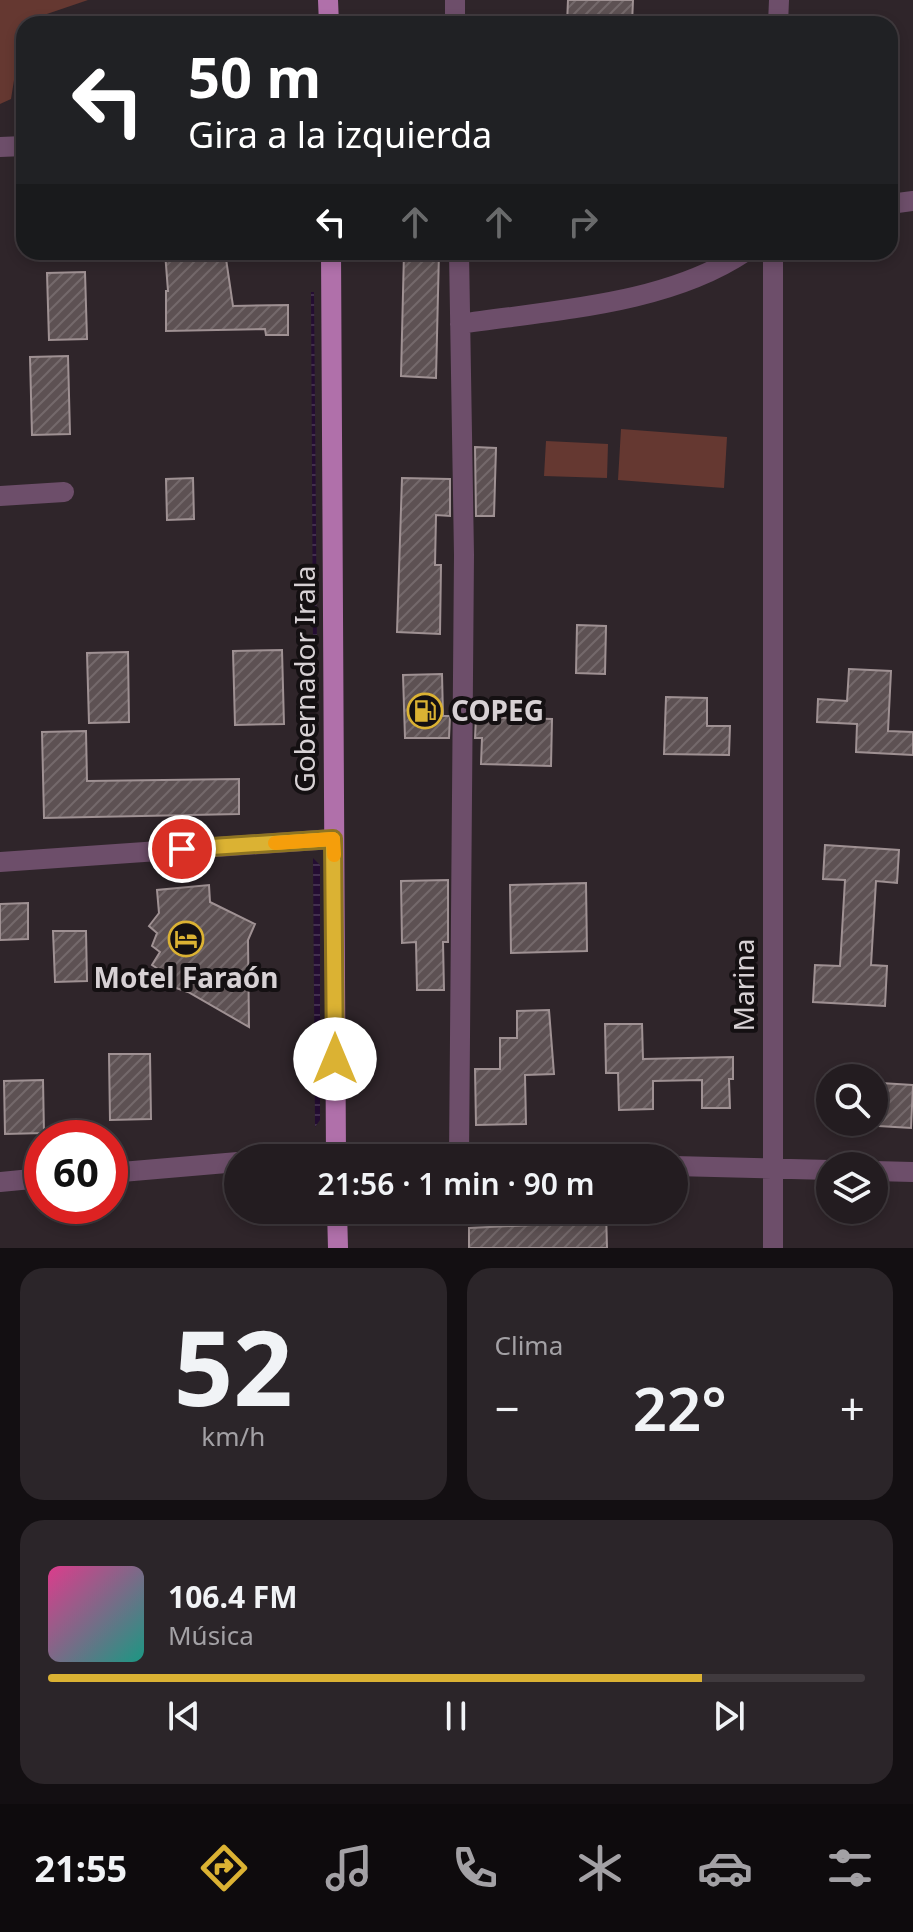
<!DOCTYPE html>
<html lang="es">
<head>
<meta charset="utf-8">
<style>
  body { margin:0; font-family:"Noto Sans",sans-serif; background:#2b2529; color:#f1f3f6; height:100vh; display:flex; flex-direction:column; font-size:30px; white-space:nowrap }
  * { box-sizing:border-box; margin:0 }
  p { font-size:26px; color:#a3a1a5 }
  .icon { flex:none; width:44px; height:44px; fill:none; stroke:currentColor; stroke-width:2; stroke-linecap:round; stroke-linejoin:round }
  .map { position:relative; height:1248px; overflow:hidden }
  .panel { display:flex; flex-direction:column; gap:20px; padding:20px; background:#130f12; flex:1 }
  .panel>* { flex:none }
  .banner { position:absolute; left:16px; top:16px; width:882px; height:244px; border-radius:24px; box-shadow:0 4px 12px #0003,0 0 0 2px #403a3e; background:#202124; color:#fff; overflow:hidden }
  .fabs { position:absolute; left:816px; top:1064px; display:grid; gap:16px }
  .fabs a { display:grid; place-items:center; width:72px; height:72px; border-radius:50%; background:#231c20; box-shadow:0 4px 12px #0003,0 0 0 2px #403a3e; font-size:40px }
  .speed { position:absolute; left:24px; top:1120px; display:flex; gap:16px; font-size:40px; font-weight:700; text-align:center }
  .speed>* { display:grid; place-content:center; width:104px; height:104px; border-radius:50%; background:#231c20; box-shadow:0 4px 12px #0003,0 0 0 2px #403a3e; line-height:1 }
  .speed .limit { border:12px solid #d22; background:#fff; color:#111 }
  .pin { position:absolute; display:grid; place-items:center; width:68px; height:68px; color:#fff; margin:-34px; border:4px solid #fff; border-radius:50%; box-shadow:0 2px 8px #0007 }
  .me { position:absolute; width:88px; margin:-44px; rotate:0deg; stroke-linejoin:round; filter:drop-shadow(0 0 6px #0008) }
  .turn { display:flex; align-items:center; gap:28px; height:168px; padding:0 40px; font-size:36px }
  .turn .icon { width:104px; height:104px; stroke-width:2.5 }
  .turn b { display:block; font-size:56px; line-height:68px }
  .lanes { display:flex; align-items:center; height:76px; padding:0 40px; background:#0003; justify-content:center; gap:40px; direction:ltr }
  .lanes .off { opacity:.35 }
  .big { font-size:60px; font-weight:600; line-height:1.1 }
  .panel .tile { flex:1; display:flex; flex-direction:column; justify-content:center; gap:12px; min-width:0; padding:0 28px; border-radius:24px; background:#2b2529 }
  .panel .dial { align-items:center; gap:0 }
  .dial b { font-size:104px; line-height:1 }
  .song { display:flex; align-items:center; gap:24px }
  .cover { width:96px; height:96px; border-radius:12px; background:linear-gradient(135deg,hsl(330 70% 55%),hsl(170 70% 35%)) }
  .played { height:8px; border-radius:4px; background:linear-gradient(90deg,#dbb233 80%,#403a3e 80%) }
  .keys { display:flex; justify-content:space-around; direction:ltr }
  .heat { display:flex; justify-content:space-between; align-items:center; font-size:44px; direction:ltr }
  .panel .tiles { flex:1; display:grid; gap:20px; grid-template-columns:1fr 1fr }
  .tile:last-child { grid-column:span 2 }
  .trip { position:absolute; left:224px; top:1144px; width:464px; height:80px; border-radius:40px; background:#231c20; box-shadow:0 4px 12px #0003,0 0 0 2px #403a3e; font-weight:600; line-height:80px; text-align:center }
  .tabs { display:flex; height:128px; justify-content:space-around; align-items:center; background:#0e0b0d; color:#a3a1a5 }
  .tabs .icon { width:56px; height:56px }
  .tabs .current { color:#dbb233 }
  .tabs b { font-size:36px; color:#f1f3f6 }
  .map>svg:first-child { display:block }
  .grass { fill:#653831 }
  .water { fill:url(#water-rules) }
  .building { fill:url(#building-hatch); stroke:#9f9193; stroke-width:2 }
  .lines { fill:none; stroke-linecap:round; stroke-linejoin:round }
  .minor { stroke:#6d4e6a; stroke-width:20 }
  .major { stroke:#b070aa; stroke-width:20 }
  .route-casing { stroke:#8e7421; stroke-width:20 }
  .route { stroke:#dbb233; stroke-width:14 }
  .slow { stroke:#f59e0b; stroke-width:14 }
  .labels { text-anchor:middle; stroke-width:8; stroke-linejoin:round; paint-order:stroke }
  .street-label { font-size:28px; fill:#d7d1d4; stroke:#141012 }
  .poi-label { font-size:28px; font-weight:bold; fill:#d7d1d4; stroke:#141012; text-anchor:start }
</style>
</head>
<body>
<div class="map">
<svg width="913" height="1248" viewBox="0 0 913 1248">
  <defs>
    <pattern id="water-rules" width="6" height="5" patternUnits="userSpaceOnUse" patternTransform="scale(2)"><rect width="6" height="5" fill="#240d32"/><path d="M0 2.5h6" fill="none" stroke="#432f4f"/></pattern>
    <pattern id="building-hatch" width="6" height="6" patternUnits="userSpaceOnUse" patternTransform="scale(2)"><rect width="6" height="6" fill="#5d5153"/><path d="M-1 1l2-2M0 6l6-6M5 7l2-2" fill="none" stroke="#74696b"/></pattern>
  </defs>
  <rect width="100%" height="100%" fill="#2f252a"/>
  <path class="grass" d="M0,0H88L41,16L36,24H24V44L18,55L11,99L0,104Z
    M621,429L727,437L724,488L618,480Z
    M546,441L608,444L607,478L544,476Z"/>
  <path class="water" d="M311,292H314L317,651L313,650Z
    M313,858L320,865V1120L315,1127Z"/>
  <path class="building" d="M568,0H633L632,24H567Z
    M165,252H225L233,306L288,305V335H266L265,329L166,331V291H168Z
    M404,252H439L436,378L401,376Z
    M85,272L87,339L49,340L47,273Z
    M68,356L70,434L32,435L30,357Z
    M475,447L496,448L494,516H476Z
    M193,478L194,519L167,520L166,479Z
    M402,478L450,479V516L436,515L435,565H441L440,634L397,632Z
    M577,625L606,626L605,674L576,673Z
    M282,650L284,724L235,725L233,651Z
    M128,652L129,722L89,723L87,653Z
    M849,669L891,671L888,731L913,732V755L856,752L857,724L817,722L818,699L847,701Z
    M442,674L443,716H450L449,738H405L403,675Z
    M666,697L707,698V726H730L729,755L664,754Z
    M476,717L552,719L551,766L481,764L482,738H475Z
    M86,731L87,781L239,779V814L44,818L42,732Z
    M825,845L899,850L897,883L876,881L871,965L887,966L885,1006L813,1002L815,965L840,966L845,880L823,879Z
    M448,880V942H443L444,990H417L416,942L402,943L401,881Z
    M586,883L587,951L511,953L510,885Z
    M209,885L210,902L255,924L248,940L249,1027L188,992L152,980L158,969L152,965L160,952L152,946L157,933L149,926L159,913L157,890Z
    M28,903V939L0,940V904Z
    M53,931H86L87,981L55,982Z
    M549,1010L554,1074L525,1075L526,1124L476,1125L475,1069H500V1038H517V1011Z
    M605,1024H642L643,1059L733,1057V1079H729L730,1108H702V1080L653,1081V1109L619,1110L618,1073H606Z
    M109,1054H150L151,1119L110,1120Z
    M43,1080L44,1133L5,1134L4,1081Z
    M881,1083L913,1085L911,1128L879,1126Z
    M553,1210H606L607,1248H469V1228L553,1224Z"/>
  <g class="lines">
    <path class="minor" d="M455,0V24
      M778,24L779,0
      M0,147L24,146
      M890,204L913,201
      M459,252L464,555L459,1158
      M460,324C552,310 666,305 745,252
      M0,496L64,492
      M0,862L333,839
      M286,1158L336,1154L432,1158
      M674,1166L830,1170
      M874,1171L913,1172
      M110,1173L238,1162
      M0,1182L42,1178
      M773,1248V252"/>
    <path class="major" d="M328,0L329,24
      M331,252L336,1158
      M337,1210L338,1248"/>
  </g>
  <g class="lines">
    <g class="route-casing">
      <path id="route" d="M182,849L333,839L335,1059"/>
    </g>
    <use href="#route" class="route"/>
    <path class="slow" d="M275,843L333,839L334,855"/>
  </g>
  <defs>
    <g id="fuel-ring" transform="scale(1.8)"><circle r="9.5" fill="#141012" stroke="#dbb233" stroke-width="1.5"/><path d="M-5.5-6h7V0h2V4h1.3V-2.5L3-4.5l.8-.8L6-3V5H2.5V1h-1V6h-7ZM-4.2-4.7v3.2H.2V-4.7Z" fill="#dbb233"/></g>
    <g id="hotel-ring" transform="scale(1.8)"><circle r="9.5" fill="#141012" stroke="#dbb233" stroke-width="1.5"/><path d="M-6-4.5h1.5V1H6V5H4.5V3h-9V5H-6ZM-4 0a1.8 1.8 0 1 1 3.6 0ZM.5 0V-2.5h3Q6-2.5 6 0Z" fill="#dbb233"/></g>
  </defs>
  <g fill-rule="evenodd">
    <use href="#fuel-ring" x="425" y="711"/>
    <use href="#hotel-ring" x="186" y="939"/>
  </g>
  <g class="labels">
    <g class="street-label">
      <text transform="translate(305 679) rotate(-90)" y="10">Gobernador Irala</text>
      <text transform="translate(744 985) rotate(-90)" y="10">Marina</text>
    </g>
    <g class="poi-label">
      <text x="451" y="721">COPEG</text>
      <text x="186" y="988" text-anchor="middle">Motel Faraón</text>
    </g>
  </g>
</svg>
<div class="fabs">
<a><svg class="icon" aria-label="search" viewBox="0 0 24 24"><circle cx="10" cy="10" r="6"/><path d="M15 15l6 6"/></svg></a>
<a><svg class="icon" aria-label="layers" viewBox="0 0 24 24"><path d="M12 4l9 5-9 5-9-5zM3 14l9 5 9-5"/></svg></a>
</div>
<div class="speed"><div class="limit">60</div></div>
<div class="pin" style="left:182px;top:849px;background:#d93025"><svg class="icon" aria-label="arrive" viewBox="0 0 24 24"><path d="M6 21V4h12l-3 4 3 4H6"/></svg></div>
<svg class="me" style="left:335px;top:1059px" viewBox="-20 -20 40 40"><circle r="19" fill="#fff"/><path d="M0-13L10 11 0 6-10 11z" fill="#dbb233"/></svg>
<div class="trip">21:56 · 1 min · 90 m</div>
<div class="banner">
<div class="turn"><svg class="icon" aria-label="left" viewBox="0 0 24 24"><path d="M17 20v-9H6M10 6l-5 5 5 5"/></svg><div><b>50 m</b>Gira a la izquierda</div></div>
<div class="lanes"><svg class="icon" aria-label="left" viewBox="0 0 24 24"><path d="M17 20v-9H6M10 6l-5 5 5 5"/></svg><svg class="icon off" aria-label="ahead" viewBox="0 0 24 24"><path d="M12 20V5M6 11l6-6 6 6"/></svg><svg class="icon off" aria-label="ahead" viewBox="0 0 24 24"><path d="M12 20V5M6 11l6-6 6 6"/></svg><svg class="icon off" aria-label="right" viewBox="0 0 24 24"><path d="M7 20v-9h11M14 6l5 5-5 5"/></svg></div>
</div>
</div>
<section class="panel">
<div class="tiles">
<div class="tile dial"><b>52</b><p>km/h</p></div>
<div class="tile"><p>Clima</p>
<div class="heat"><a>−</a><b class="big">22°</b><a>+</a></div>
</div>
<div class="tile">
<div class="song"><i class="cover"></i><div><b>106.4 FM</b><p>Música</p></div></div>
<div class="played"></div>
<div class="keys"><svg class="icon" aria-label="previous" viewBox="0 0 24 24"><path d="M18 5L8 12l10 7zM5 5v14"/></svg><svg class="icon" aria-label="pause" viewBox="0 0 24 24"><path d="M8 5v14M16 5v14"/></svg><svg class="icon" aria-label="next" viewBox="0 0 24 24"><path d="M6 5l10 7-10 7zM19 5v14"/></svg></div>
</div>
</div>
</section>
<nav class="tabs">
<b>21:55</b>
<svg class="icon current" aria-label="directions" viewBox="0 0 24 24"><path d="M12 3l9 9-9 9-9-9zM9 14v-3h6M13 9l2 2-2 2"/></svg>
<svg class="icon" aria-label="music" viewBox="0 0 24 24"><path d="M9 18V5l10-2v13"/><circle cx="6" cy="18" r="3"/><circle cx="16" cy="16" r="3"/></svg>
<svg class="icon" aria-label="phone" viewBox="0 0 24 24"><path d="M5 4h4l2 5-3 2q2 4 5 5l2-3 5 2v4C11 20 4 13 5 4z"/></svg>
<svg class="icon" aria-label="climate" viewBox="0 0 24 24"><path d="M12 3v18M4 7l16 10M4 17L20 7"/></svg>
<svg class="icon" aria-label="car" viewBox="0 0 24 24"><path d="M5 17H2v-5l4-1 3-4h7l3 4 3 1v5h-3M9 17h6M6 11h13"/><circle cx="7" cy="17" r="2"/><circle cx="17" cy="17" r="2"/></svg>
<svg class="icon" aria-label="filters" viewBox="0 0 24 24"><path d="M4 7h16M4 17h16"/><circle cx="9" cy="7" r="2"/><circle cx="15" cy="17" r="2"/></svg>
</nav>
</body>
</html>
